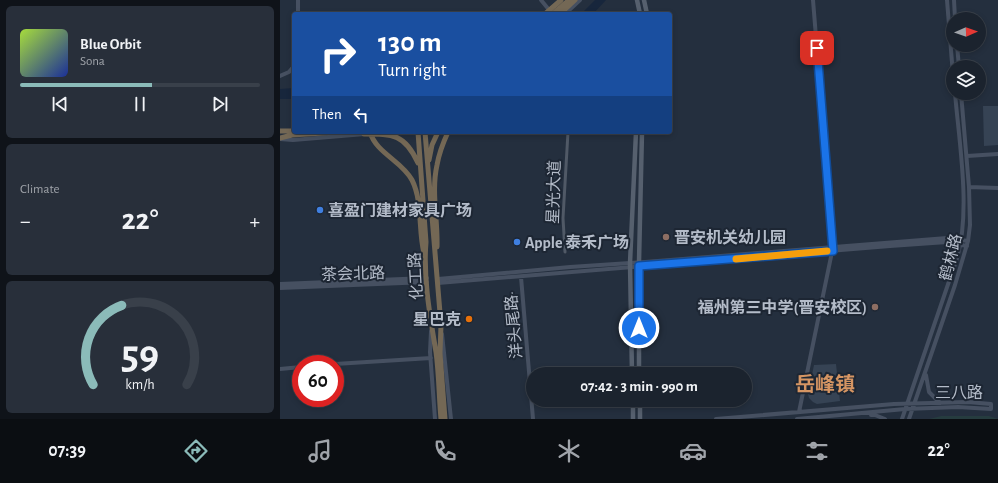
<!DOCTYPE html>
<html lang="en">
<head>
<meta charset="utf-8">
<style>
  body { margin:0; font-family:"Alegreya Sans","Noto Sans SC",sans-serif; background:#282f3a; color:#f1f3f6; height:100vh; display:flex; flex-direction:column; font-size:15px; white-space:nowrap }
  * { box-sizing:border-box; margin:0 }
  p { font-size:13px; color:#a0a4aa }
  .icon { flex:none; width:22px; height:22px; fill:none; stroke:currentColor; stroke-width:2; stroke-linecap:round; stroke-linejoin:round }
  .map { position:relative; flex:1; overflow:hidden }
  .details { display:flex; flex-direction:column; gap:6px; padding:6px; background:#0f1319; width:280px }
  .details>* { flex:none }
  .banner { position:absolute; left:12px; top:12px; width:380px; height:122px; border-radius:4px; box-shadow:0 2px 6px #0003,0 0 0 1px #39404a; background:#1a4fa0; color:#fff; overflow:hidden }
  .needle { width:26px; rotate:88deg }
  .fabs { position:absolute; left:666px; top:12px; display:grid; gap:8px }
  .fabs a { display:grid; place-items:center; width:40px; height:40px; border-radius:50%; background:#1b232e; box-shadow:0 2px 6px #0003,0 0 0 1px #39404a; font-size:20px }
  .speed { position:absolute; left:12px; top:355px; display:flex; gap:8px; font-size:20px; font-weight:700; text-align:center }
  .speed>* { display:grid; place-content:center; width:52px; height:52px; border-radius:50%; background:#1b232e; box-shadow:0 2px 6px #0003,0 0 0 1px #39404a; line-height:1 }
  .speed .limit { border:6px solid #d22; background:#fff; color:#111 }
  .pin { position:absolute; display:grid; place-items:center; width:34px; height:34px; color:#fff; margin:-17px; border-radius:8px; box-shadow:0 2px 6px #0006 }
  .me { position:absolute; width:44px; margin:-22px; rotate:0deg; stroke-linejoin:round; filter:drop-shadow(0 0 3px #0008) }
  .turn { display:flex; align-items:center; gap:14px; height:84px; padding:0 20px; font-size:18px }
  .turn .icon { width:52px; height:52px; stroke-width:2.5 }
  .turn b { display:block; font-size:28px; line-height:34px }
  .then { display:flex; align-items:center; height:38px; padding:0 20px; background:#0003; gap:8px; font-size:15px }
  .big { font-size:30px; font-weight:700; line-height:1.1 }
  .details .tile { flex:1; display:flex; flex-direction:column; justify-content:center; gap:6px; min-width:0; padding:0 14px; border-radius:6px; background:#282f3a }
  .details .dial { align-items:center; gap:0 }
  .dial svg { height:104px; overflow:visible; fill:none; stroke:#39404a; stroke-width:7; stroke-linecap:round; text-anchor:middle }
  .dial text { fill:#f1f3f6; stroke:none }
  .song { display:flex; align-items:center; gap:12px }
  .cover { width:48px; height:48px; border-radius:6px; background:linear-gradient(135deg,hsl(80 70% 55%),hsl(230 70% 35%)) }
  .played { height:4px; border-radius:2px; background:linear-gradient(90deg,#8bbbb9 55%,#39404a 55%) }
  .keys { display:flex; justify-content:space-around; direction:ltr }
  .heat { display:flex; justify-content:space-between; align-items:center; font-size:22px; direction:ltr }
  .trip { position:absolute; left:246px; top:367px; width:226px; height:40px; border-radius:20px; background:#1b232e; box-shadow:0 2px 6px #0003,0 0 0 1px #39404a; font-weight:700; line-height:40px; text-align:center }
  .tabs { display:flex; height:64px; justify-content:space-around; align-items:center; background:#0b0e12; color:#a0a4aa }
  .tabs .icon { width:28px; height:28px }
  .tabs .current { color:#8bbbb9 }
  .tabs b { font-size:18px; color:#f1f3f6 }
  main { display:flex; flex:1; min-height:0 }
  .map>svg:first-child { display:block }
  .green { fill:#263c3f }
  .water { fill:#17263c }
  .building { fill:#364354 }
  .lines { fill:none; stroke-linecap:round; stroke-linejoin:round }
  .street { stroke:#505966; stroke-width:3 }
  .secondary { stroke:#465061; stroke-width:4 }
  .primary { stroke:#56606e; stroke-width:4.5 }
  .highway { stroke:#746855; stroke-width:5 }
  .route-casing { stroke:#114b97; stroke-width:10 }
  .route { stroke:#1a73e8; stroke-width:7 }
  .slow { stroke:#f59e0b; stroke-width:7 }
  .shop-dot { fill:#3f7fe0; stroke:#1d2633; stroke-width:1.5 }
  .education-dot { fill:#8d6e63; stroke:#1d2633; stroke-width:1.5 }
  .food-dot { fill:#e8710a; stroke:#1d2633; stroke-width:1.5 }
  .labels { text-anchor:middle; stroke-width:4; stroke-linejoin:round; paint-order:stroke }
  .street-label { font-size:16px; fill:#b4bcc9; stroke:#1d2633 }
  .poi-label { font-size:16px; font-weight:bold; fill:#b4bcc9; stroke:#1d2633; text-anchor:start }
  .district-label { font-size:20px; font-weight:bold; fill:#d59563; stroke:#1d2633 }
</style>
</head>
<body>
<main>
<section class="details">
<div class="tile">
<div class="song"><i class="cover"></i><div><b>Blue Orbit</b><p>Sona</p></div></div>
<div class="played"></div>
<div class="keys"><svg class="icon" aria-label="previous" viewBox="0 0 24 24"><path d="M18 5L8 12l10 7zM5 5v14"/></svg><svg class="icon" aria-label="pause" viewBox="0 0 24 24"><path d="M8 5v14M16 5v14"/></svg><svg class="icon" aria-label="next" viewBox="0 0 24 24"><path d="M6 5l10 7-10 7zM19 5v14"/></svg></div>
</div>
<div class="tile"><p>Climate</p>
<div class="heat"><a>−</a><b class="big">22°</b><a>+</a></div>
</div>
<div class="tile dial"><svg viewBox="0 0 100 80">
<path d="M14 69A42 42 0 1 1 86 69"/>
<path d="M14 69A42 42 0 0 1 36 8" stroke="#8bbbb9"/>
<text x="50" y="56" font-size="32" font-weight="700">59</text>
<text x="50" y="72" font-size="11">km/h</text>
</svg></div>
</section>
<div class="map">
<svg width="718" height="419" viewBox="0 0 718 419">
  <rect width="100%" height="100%" fill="#242f3e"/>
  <path class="green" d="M661,416H709L718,419H649Z"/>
  <path class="water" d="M315,0H326L313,14H301Z
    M14,88V99H0V89Z"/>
  <path class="building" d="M703,106H718V145L704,146Z
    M556,364L560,401L537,404L533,402L529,398L528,394L534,365Z"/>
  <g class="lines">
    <path class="street" d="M285,252L283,218L288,132"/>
    <path class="secondary" d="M18,0V14
      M261,0L270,11
      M667,0L673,75
      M674,0L675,19
      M285,14L300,0
      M677,45L679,67
      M0,76L9,72L14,66
      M0,139L13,140L85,134
      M687,156L718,154
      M689,187L718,188
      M241,277L253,419
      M158,279L290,267L365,262L667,238L688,241
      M158,283L610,246L667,242L687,246
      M0,284L147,278
      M0,288L147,282
      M151,331L150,352L155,419
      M162,334L171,419
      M55,364L151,358
      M0,369L21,367
      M646,375L649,392L660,403
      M519,412L553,247L533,0
      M591,415H595L605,419
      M436,419L614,404L688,402L711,404V409L678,407L625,409L517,419
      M622,419L677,258C691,211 679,142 675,93
      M629,419L675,285L688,241L690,225L689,187L681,93"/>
    <path class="primary" d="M357,0L360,14
      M364,0L367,14
      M352,374L350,263L356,132
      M359,374V262L362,132
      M353,400V419
      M360,400V419"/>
    <path class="highway" d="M265,14L281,0
      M273,14L289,0
      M280,14L295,0
      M0,131H14
      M90,132C96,153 122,161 132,180C143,202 138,230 144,253
      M138,132L146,242C143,278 150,316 156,352C159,374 159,397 161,419
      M145,132L161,325L160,353L165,419
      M84,134C113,134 125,134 138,163
      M0,138L12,135L58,132
      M149,160L152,145L158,132
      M157,247C158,220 151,192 157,165C159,153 163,143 168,132"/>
  </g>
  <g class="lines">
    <g class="route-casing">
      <path id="route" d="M359,328V266L553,251L537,48"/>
    </g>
    <use href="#route" class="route"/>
    <path class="slow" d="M456,259L547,251"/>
  </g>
  <g class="shop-dot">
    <circle cx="40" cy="210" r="4"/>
    <circle cx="237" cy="242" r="4"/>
  </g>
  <g class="education-dot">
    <circle cx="386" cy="237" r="4"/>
    <circle cx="595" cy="307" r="4"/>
  </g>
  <circle class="food-dot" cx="189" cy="319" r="4"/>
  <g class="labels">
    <g class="street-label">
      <text transform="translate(273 192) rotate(-88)" y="6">星光大道</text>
      <text transform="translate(670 257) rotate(-76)" y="6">鹤林路</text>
      <text transform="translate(73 273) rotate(-2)" y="6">茶会北路</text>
      <text transform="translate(135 276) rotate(-93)" y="6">化工路</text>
      <text transform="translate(233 325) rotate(-95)" y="6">洋头尾路·</text>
      <text x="679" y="398">三八路</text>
    </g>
    <g class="poi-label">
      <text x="48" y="216">喜盈门建材家具广场</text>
      <text x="394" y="243">晋安机关幼儿园</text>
      <text x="245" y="248">Apple 泰禾广场</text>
      <text x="587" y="313" text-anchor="end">福州第三中学(晋安校区)</text>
      <text x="181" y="325" text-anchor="end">星巴克</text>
    </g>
    <g class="district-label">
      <text x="545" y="391">岳峰镇</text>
    </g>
  </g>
</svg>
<div class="fabs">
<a><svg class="needle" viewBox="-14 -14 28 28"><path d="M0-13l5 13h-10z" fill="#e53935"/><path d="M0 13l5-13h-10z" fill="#a0a4aa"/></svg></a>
<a><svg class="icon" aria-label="layers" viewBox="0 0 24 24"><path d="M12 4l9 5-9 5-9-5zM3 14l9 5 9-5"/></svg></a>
</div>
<div class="speed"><div class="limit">60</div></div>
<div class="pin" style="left:537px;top:48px;background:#d93025"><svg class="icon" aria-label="arrive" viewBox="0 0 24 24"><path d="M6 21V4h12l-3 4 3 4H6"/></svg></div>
<svg class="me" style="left:359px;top:328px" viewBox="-20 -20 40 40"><circle r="17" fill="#1a73e8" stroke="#fff" stroke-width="3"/><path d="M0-11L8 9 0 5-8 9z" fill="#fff"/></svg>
<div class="trip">07:42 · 3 min · 990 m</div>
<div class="banner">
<div class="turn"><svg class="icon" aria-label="right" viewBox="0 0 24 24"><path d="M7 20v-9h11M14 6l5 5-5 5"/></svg><div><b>130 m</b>Turn right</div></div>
<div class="then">Then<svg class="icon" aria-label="left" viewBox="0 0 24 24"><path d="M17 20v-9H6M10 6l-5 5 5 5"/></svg></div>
</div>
</div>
</main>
<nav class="tabs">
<b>07:39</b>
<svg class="icon current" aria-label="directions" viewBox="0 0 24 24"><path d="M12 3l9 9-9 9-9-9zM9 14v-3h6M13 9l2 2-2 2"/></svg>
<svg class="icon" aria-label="music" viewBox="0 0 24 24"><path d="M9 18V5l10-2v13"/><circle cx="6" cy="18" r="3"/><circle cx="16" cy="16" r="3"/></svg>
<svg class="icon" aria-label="phone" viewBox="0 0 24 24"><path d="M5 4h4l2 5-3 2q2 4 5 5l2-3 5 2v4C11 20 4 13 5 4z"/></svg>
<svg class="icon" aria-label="climate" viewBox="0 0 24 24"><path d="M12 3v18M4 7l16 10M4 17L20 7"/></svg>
<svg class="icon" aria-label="car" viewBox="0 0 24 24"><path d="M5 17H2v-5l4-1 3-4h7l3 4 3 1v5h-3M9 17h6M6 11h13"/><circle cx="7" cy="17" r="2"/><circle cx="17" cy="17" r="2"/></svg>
<svg class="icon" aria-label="filters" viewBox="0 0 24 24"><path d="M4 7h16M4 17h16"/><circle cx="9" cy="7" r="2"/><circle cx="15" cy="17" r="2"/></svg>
<b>22°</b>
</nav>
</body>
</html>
